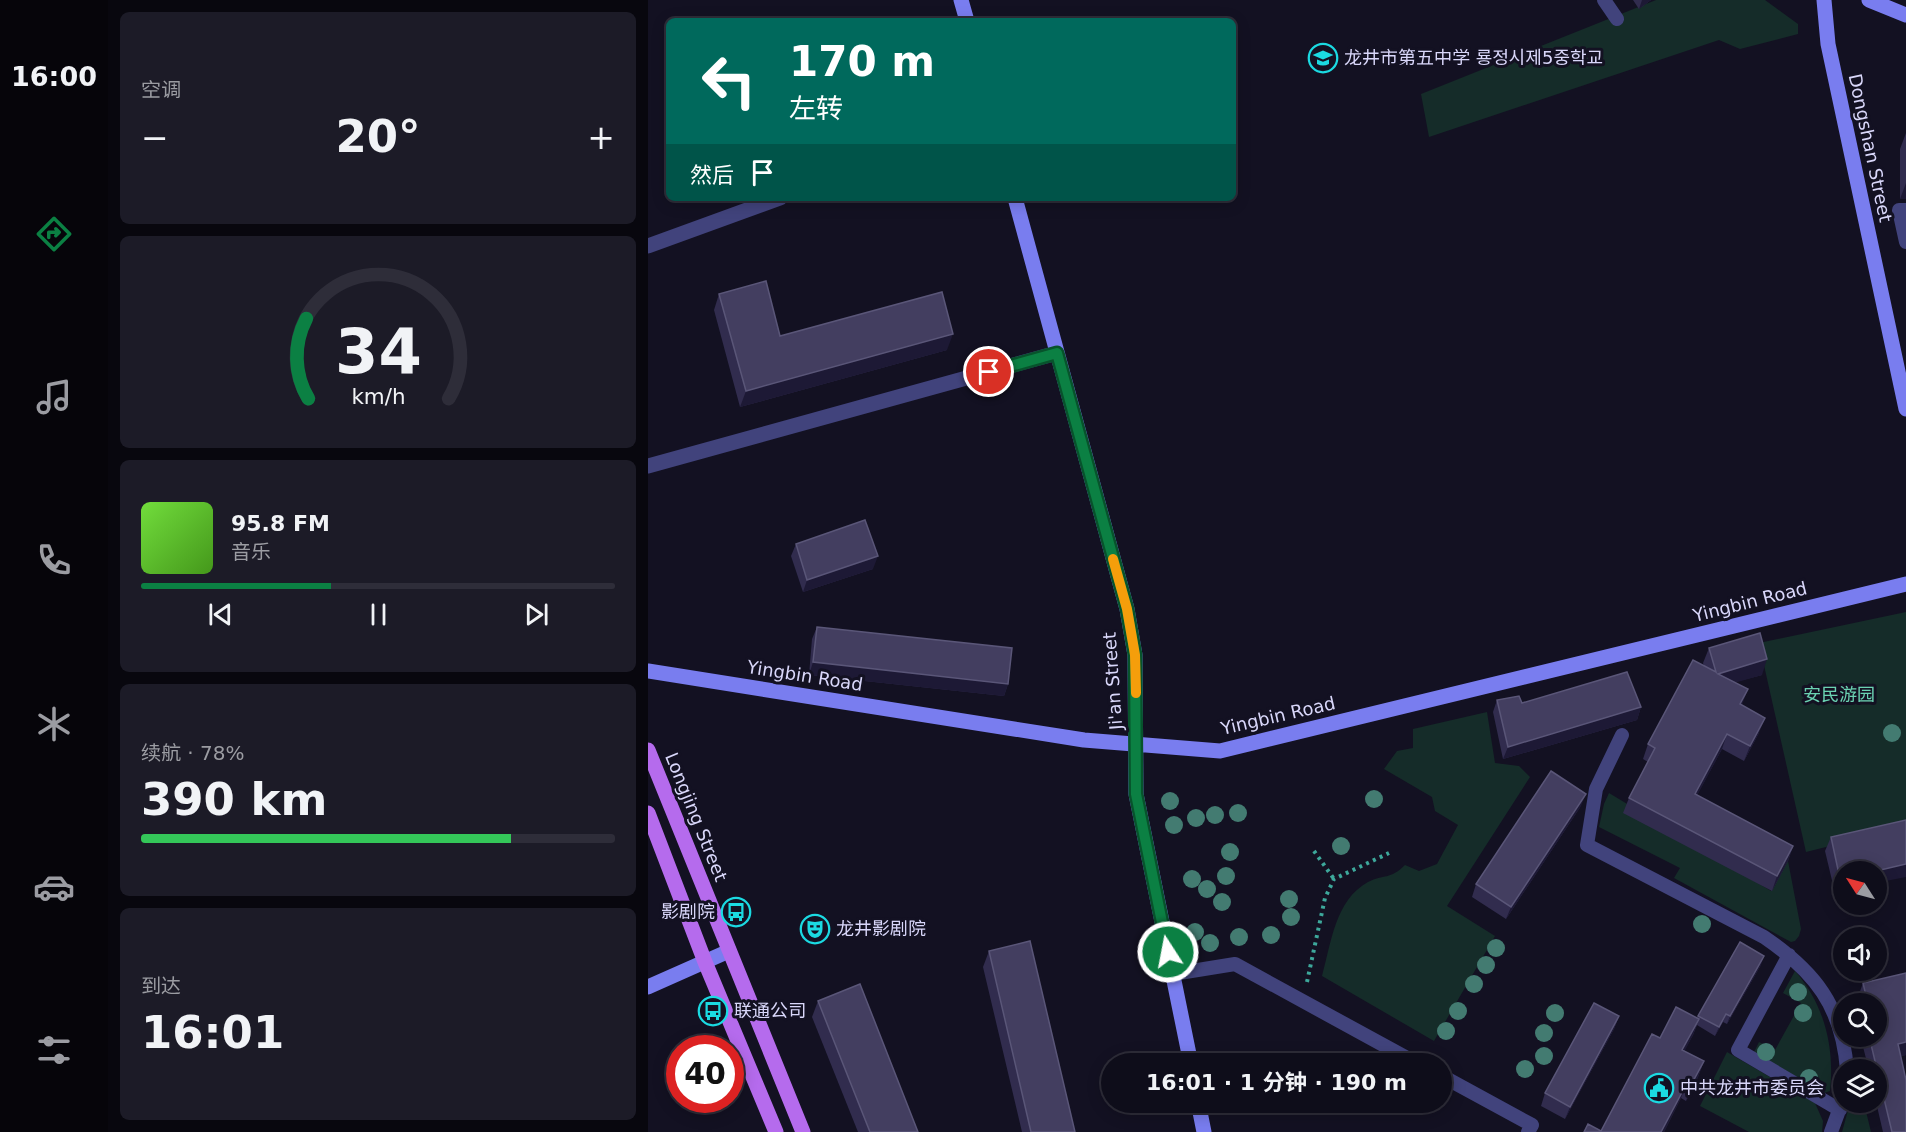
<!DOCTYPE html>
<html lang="zh">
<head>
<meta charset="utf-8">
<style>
  body { margin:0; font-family:"DejaVu Sans","Noto Sans SC","Noto Sans KR",sans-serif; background:#1c1b27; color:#f1f3f6; height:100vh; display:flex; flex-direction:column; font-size:22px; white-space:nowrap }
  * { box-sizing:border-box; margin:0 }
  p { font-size:20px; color:#9b9ca2 }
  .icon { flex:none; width:33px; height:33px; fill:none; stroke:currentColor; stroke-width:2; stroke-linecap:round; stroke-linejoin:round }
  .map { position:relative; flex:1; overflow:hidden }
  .drawer { display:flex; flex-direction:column; gap:12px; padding:12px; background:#08070e; width:540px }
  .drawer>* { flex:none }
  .hud { position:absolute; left:18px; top:18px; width:570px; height:183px; border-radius:9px; box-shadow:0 3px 15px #0003,0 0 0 2px #2e2d39; background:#00695c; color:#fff; overflow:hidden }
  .needle { width:39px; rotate:306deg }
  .fabs { position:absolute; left:1185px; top:861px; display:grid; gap:12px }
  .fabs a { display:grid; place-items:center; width:54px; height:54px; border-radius:50%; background:#0e0d1a; box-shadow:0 3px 15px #0003,0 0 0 2px #2e2d39; font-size:30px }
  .speed { position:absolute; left:18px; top:1035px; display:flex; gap:12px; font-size:30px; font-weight:700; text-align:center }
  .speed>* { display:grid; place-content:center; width:78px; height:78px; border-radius:50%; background:#0e0d1a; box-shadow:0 3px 15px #0003,0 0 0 2px #2e2d39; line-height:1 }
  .speed .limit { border:9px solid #d22; background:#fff; color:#111 }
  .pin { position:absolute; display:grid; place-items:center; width:51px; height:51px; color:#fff; margin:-26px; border:3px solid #fff; border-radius:50%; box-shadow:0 2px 6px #0007 }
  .me { position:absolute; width:66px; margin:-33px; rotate:349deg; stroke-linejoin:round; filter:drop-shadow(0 0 4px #0008) }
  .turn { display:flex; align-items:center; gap:21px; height:126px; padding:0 24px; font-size:27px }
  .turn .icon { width:78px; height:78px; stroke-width:2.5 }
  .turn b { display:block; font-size:42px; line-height:51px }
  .then { display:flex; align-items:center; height:57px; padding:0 24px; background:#0003; gap:12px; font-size:22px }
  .big { font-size:45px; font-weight:700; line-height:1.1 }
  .drawer .tile { flex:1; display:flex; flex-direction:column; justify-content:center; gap:9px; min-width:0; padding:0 21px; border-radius:9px; background:#1c1b27 }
  .drawer .dial { align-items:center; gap:0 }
  .dial svg { height:156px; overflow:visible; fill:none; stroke:#2e2d39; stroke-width:7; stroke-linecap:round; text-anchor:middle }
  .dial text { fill:#f1f3f6; stroke:none }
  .song { display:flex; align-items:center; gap:18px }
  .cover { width:72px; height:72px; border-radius:9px; background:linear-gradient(135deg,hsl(100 70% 55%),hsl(100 70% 35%)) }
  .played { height:6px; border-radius:3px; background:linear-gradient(90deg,#0b8043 40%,#2e2d39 40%) }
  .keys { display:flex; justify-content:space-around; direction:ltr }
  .heat { display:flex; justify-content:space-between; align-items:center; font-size:33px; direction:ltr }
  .charge { height:9px; border-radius:4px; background:linear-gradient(90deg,#34c759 78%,#2e2d39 0) }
  .trip { position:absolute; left:453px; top:1053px; width:351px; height:60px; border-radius:30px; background:#0e0d1a; box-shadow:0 3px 15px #0003,0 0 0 2px #2e2d39; font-weight:700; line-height:60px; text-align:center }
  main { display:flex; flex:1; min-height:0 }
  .tab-bar { display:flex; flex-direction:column; width:108px; justify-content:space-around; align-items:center; background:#06050a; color:#9b9ca2 }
  .tab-bar .icon { width:42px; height:42px }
  .tab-bar .current { color:#0b8043 }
  .tab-bar b { font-size:27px; color:#f1f3f6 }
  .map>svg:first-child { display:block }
  .green { fill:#152c29 }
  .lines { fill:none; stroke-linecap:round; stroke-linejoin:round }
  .path { stroke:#3da89b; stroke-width:4; stroke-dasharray:3 4.5; stroke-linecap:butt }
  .lane { stroke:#41437c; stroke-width:14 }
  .street { stroke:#41437c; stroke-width:15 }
  .secondary { stroke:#797def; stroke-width:15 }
  .primary { stroke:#b56bed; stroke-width:15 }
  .tree { fill:#437b71 }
  .wall { fill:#312c4e }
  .shaded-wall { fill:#1d1935 }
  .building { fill:#433e60; stroke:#5a5678; stroke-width:1.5 }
  .route-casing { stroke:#07532c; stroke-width:15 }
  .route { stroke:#0b8043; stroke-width:10 }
  .slow { stroke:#f59e0b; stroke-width:10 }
  .labels { text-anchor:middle; stroke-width:6; stroke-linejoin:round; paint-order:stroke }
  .poi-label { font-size:18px; fill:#d9d7fa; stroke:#131122; text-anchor:start }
  .street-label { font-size:18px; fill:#d9d7fa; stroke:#131122 }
  .park-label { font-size:18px; fill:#6bd2b2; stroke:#131122 }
</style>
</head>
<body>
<main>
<nav class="tab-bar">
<b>16:00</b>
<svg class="icon current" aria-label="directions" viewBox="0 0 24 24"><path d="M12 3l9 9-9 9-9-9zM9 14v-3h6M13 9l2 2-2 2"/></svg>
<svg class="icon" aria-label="music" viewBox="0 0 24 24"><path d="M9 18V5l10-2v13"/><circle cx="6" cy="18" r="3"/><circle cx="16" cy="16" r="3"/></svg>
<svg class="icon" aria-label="phone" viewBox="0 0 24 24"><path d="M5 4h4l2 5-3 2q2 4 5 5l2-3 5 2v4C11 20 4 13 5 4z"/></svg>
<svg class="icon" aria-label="climate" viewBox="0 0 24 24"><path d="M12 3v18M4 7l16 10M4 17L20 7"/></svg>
<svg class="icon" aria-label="car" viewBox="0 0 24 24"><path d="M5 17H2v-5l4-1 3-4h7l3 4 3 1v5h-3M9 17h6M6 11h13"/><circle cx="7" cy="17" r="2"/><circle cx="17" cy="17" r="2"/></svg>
<svg class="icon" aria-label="filters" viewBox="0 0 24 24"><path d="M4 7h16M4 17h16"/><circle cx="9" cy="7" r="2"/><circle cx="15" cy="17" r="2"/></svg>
</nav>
<section class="drawer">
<div class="tile"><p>空调</p>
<div class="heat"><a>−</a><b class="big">20°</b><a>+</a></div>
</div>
<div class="tile dial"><svg viewBox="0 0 100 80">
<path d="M14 69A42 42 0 1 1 86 69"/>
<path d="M14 69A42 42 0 0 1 13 28" stroke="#0b8043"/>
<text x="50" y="56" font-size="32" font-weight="700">34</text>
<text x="50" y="72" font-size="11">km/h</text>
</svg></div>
<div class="tile">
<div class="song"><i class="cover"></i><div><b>95.8 FM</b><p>音乐</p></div></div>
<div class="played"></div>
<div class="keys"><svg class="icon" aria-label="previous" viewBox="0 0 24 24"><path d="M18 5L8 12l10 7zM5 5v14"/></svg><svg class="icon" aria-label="pause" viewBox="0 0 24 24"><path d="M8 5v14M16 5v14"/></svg><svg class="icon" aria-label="next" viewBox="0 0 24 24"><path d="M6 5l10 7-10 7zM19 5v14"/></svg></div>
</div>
<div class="tile"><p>续航 · 78%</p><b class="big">390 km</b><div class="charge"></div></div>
<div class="tile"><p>到达</p><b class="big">16:01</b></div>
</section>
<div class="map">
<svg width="1258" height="1132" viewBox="0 0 1258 1132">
  <rect width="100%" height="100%" fill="#131122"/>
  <path class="green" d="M1008,0H1117L1150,24V34L1092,49L1071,40L781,137L773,94Z
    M1258,612V827L1158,852L1111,643Z
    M839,712L847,763L871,766L882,777L799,906L847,936L786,1041L674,976C683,944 687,900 720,882C736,874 742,880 757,865L771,871L789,864L810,825L787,811L784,797L736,769L749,751L765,748V729Z
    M961,793L1123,891L1140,861L1153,929L1151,936L1147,941L1143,942L1026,878L1032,868L951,827L956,804Z
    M1147,971C1176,1004 1187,1047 1182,1091L1176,1093L1106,1052L1111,1042L1127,1050L1153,1003L1135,993Z
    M1079,1052L1167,1103L1175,1121L1174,1132H1101L1052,1106Z
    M1202,1103H1216L1223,1132H1194Z"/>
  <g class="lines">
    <path class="path" d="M666,851L686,879
      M659,982L677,898L686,879L741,853"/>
    <path class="lane" d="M956,0L969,19
      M1258,210H1251L1258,242
      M974,735L948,789L939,845L1116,937C1167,972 1194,1006 1199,1070
      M1141,955L1090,1050L1192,1110
      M525,974L587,964L770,1064
      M794,1076L884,1125L880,1132
      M1183,1132L1196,1097"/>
    <path class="street" d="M0,246L132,198
      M0,466L409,353"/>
    <path class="secondary" d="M313,0L319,21
      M1176,0L1180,44L1258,409
      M1221,0L1258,15
      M367,198L479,609L487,655L488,794L543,1064
      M0,671L436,740L572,751L1258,584
      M0,987L81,951
      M550,1102L556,1132"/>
    <path class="primary" d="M0,750L155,1132
      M0,813L57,962L128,1132"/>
  </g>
  <g class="tree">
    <circle cx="1244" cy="733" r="9"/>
    <circle cx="726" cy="799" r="9"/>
    <circle cx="522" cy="801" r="9"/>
    <circle cx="590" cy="813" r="9"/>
    <circle cx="567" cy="815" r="9"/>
    <circle cx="548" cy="818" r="9"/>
    <circle cx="526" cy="825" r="9"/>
    <circle cx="693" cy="846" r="9"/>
    <circle cx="582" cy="852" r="9"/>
    <circle cx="578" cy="876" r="9"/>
    <circle cx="544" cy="879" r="9"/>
    <circle cx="559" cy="889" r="9"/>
    <circle cx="641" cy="899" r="9"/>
    <circle cx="574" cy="902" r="9"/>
    <circle cx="643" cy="917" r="9"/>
    <circle cx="1054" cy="924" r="9"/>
    <circle cx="547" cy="932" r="9"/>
    <circle cx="623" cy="935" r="9"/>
    <circle cx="591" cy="937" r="9"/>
    <circle cx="562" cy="943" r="9"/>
    <circle cx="848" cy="948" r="9"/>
    <circle cx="838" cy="965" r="9"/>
    <circle cx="826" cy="984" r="9"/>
    <circle cx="1150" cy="992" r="9"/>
    <circle cx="810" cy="1011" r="9"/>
    <circle cx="907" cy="1013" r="9"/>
    <circle cx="1155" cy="1013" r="9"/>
    <circle cx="798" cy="1031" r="9"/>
    <circle cx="896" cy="1033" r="9"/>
    <circle cx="1118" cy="1052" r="9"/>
    <circle cx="896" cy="1056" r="9"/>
    <circle cx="877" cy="1069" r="9"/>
    <circle cx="1161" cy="1078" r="9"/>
  </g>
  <path class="wall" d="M985,0H1003L991,9Z
    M1258,133V199H1252V149Z
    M71,294L132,336L299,350L92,407L66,310Z
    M148,544L225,569L155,592L143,556Z
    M169,627L360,684L356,696L161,675L164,639Z
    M1061,648L1114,675L1087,682L1094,706L1111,733L1096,761L1074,749L1049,795L1145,846L1140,861L1124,891L975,813L981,798L1000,762L995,759L1000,744L1056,666L1055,663Z
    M849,700L874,703L993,707L989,720L855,759L845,712Z
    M933,806L858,919L824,897L828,884Z
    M1258,820L1187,893L1177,851L1183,837Z
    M341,951L427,1132H374L335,967Z
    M1113,965L1079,1024L1075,1022L1067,1036L1049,1025L1045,1035L1036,1051L1056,1061L1050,1077L1038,1101L1033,1098L1016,1132H936L953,1131L1012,1038L1049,1018L1050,1016Z
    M1258,973V1055L1253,1056L1258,1080V1132H1235L1228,1102V1070H1221L1214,1043L1217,1036H1228V1004H1211L1210,997L1215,983Z
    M170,1001L270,1132H210L164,1017Z
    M971,1016L966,1029L917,1119L893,1106L897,1093Z"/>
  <path class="shaded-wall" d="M994,0H1003L991,9Z
    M1258,183V199H1252Z
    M305,334L299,350L92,407L98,391Z
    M230,556L225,569L155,592L159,580Z
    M1119,659L1114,675L1065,689L1070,674Z
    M165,662L360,684L356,696L161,675Z
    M1100,689L1094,705L1086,720L1092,704Z
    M993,707L989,720L855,759L860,747Z
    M1117,718L1111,733L1096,761L1102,746Z
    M1079,734L1074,749L1042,809L1047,794Z
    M938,794L933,806L858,919L863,907Z
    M1145,846L1140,861L1124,891L1129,876Z
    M1258,864V877L1228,883V872H1224Z
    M1196,878V891L1187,893L1192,879Z
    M1116,956L1113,965L1079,1024L1082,1016Z
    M1078,1014L1075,1022L1067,1036L1071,1027Z
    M971,1016L966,1029L917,1119L922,1107Z
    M1051,1019L1045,1035L1029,1066L1034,1050Z
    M1258,1042V1055L1245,1058L1250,1044Z
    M1056,1061L1050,1077L1038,1101L1043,1085Z
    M1039,1083L1033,1098L1016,1132H1013Z"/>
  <path class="building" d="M118,281L132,336L294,292L305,334L98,391L71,294Z
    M217,520L230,556L159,580L148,544Z
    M169,627L364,648L360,684L165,662Z
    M1112,633L1119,659L1070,674L1100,689L1092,704L1117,718L1102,746L1079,734L1047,794L1145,846L1129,876L981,798L1007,748L1000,744L1045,660L1068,672L1061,648Z
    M979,672L993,707L860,747L849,700L871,696L874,703Z
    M903,771L938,794L863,907L828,884Z
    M1258,820V864L1224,872H1196V878L1192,879L1183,837Z
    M382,941L427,1132H383L341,951Z
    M1092,942L1116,956L1082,1016L1078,1014L1071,1027L1050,1016Z
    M1258,973V1042L1250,1044L1258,1080V1132H1244L1221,1036H1228V1004H1220L1215,983Z
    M212,984L270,1132H222L170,1001Z
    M946,1003L971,1016L922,1107L897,1093Z
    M1028,1007L1051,1019L1034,1050L1056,1061L1043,1085L1039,1083L1013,1132H936L940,1124L953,1131L1004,1034L1012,1038Z"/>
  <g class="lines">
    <g class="route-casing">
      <path id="route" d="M341,372L409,353L479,609L487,655L488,794L520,952"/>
    </g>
    <use href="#route" class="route"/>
    <path class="slow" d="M465,559L479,609L487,655L488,693"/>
  </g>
  <defs>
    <g id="school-ring" transform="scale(1.5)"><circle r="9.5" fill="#131122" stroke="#1bdae2" stroke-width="1.5"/><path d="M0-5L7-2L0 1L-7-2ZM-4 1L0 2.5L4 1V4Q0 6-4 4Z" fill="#1bdae2"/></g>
    <g id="bus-ring" transform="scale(1.5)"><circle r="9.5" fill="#131122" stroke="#1bdae2" stroke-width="1.5"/><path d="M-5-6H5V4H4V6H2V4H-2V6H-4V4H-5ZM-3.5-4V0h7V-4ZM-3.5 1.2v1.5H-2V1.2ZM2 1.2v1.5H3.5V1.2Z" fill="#1bdae2"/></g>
    <g id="theatre-ring" transform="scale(1.5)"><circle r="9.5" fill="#131122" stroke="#1bdae2" stroke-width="1.5"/><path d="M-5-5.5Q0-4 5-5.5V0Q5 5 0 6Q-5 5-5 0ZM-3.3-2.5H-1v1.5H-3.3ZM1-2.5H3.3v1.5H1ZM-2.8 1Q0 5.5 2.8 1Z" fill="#1bdae2"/></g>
    <g id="civic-ring" transform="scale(1.5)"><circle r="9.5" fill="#131122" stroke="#1bdae2" stroke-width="1.5"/><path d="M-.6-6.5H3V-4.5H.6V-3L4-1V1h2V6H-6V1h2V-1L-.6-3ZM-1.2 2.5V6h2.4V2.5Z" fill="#1bdae2"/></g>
  </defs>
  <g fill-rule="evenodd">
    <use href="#school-ring" x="675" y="58"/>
    <use href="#bus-ring" x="88" y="912"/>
    <use href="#theatre-ring" x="167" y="929"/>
    <use href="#bus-ring" x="65" y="1011"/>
    <use href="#civic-ring" x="1011" y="1088"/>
  </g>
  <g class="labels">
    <g class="poi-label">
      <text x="696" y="64">龙井市第五中学 룡정시제5중학교</text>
      <text x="67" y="918" text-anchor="end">影剧院</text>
      <text x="188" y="935">龙井影剧院</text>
      <text x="86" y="1017">联通公司</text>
      <text x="1032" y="1094">中共龙井市委员会</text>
    </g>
    <g class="street-label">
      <text transform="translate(1222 148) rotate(78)" y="6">Dongshan Street</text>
      <text transform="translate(1102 602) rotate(-14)" y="6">Yingbin Road</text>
      <text transform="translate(157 676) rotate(9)" y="6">Yingbin Road</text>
      <text transform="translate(465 681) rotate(-94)" y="6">Ji'an Street</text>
      <text transform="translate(630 716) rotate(-13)" y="6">Yingbin Road</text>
      <text transform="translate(48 817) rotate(68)" y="6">Longjing Street</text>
    </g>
    <g class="park-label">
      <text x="1191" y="701">安民游园</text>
    </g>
  </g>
</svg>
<div class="fabs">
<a><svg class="needle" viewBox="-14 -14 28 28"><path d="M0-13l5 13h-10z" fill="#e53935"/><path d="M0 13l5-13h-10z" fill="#9b9ca2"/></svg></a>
<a><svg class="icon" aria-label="sound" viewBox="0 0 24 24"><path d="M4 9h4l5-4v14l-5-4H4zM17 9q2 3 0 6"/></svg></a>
<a><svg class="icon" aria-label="search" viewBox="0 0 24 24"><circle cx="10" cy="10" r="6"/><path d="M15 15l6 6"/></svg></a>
<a><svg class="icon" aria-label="layers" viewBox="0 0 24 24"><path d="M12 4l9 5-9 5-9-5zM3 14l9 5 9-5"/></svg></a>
</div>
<div class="speed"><div class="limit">40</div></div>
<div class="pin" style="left:341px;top:372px;background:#d93025"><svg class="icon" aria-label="arrive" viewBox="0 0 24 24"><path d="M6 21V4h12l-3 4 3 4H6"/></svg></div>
<svg class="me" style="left:520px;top:952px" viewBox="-20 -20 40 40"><circle r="17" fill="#0b8043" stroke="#fff" stroke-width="3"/><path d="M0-11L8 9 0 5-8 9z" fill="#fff"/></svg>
<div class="trip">16:01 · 1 分钟 · 190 m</div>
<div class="hud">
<div class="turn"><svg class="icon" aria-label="left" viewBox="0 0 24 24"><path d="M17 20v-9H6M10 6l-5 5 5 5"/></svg><div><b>170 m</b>左转</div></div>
<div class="then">然后<svg class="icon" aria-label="arrive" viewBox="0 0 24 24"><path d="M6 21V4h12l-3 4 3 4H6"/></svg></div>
</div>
</div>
</main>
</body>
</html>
